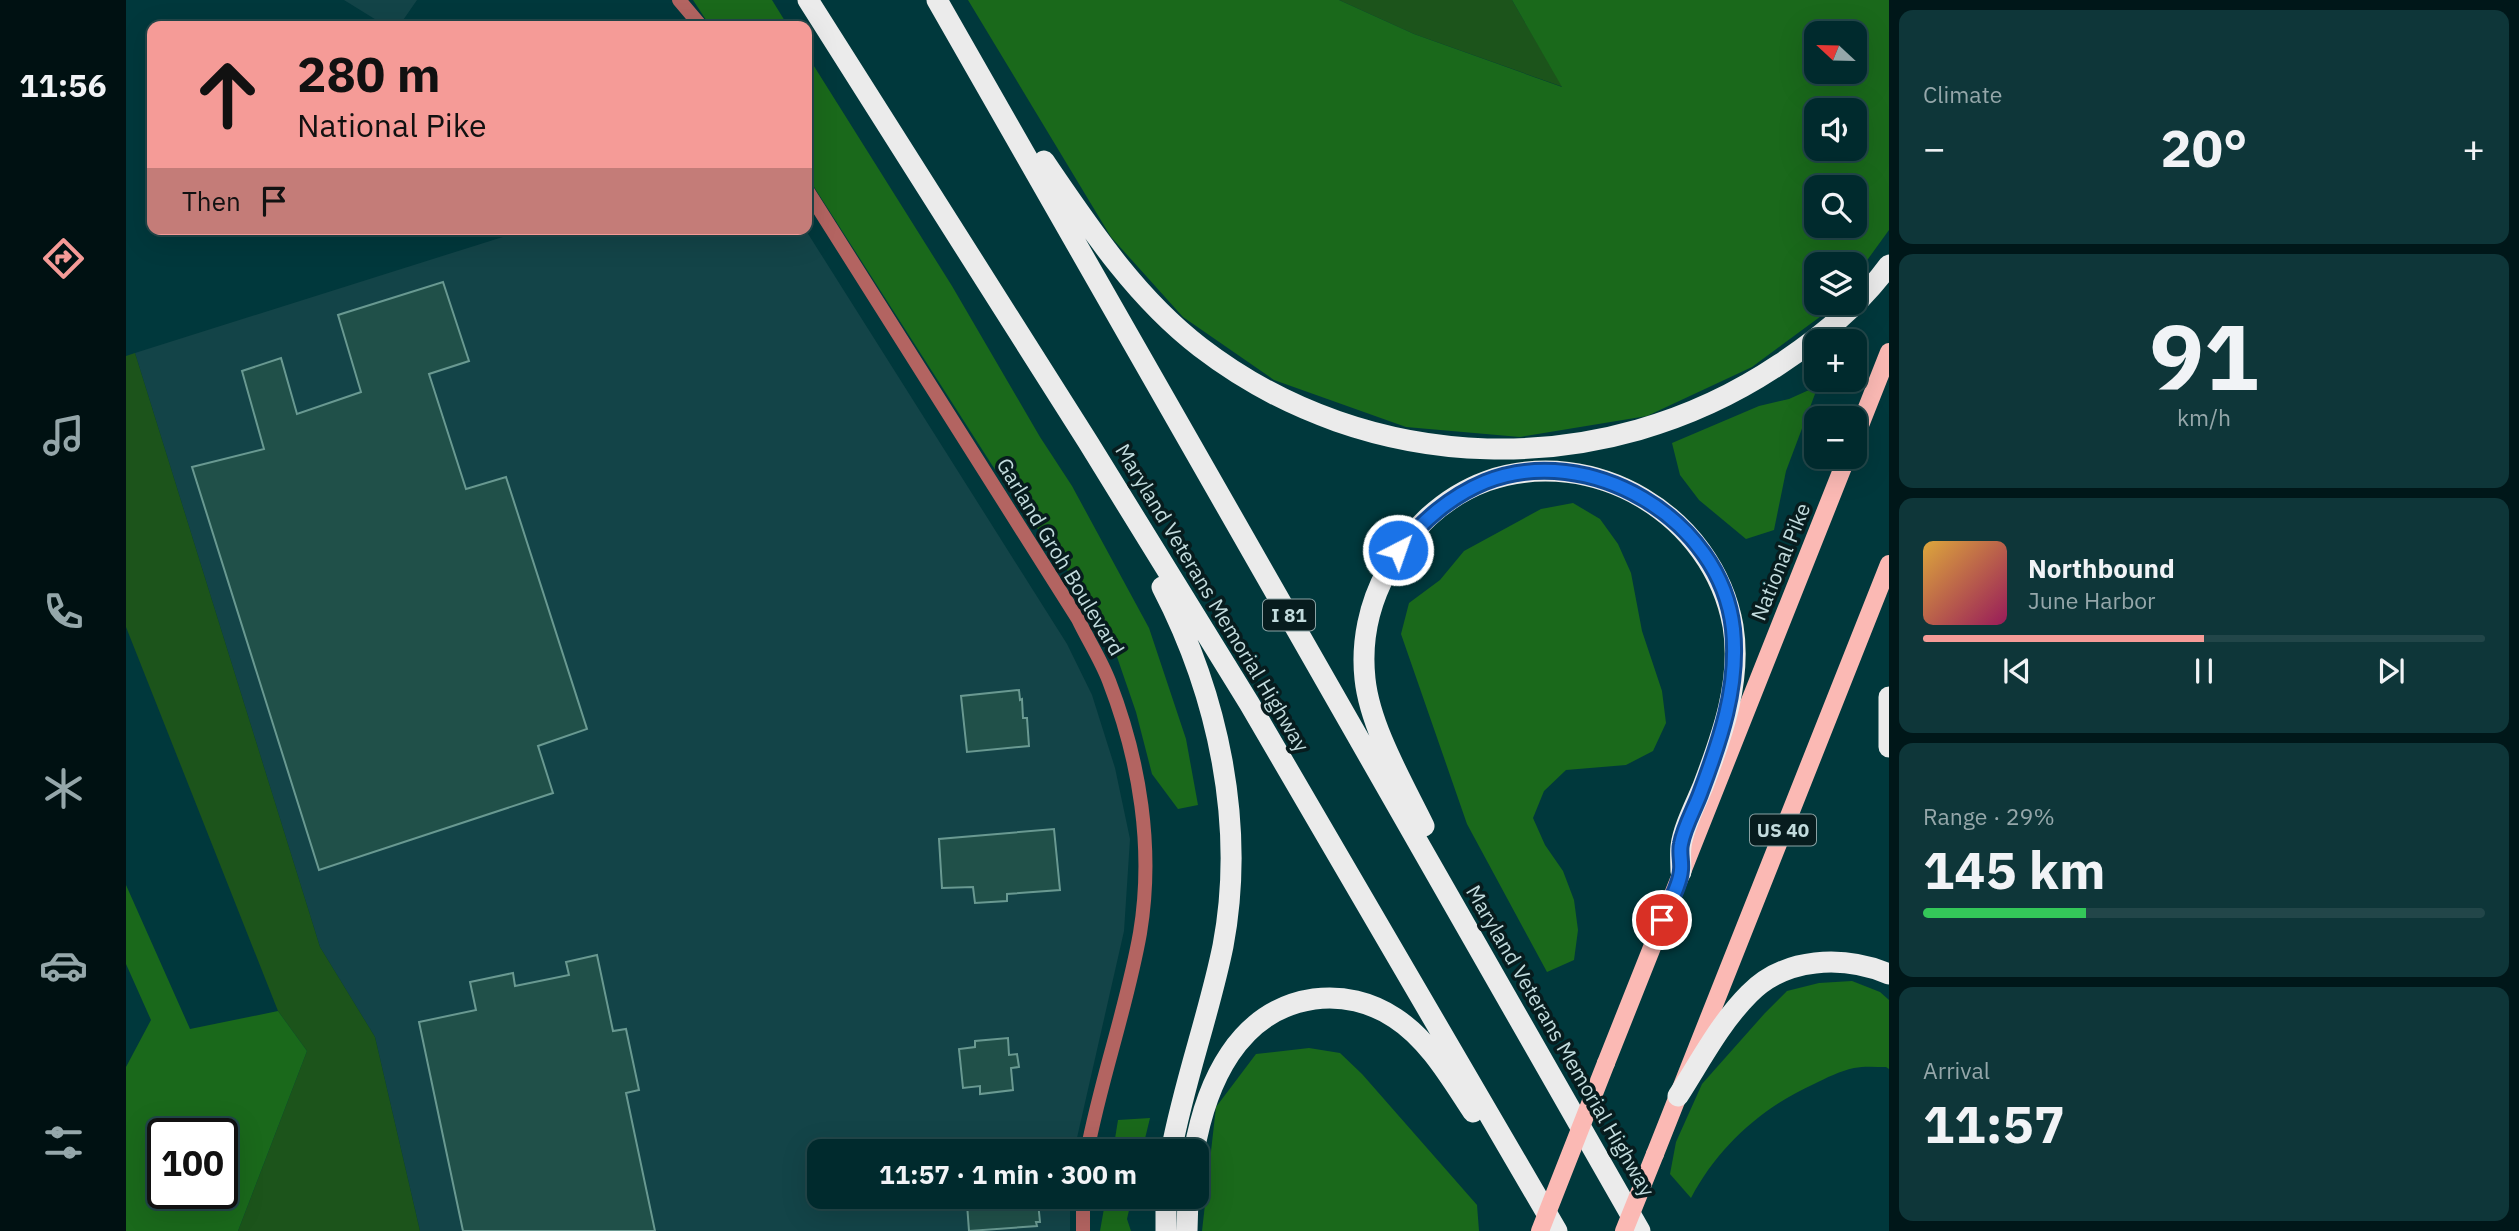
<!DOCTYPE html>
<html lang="en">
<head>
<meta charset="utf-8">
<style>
  body { margin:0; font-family:"IBM Plex Sans",sans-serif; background:#0e3639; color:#f1f3f6; height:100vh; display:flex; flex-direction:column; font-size:26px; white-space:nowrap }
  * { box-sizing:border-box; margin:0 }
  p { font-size:23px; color:#95a7aa }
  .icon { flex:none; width:38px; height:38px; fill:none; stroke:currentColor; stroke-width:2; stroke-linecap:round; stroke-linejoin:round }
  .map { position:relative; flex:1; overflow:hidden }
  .details { display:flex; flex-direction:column; gap:10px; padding:10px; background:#001719; width:630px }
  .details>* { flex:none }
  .guide { position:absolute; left:21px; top:21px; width:665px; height:214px; border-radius:14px; box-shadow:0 7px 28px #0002,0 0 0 2px #224649; background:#f59b97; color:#111; overflow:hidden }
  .needle { width:46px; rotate:292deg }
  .fabs { position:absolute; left:1678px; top:21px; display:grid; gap:14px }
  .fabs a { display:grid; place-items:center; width:63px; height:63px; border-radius:14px; background:#002a2d; box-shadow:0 7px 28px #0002,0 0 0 2px #224649; font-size:35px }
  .speed { position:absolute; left:21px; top:1118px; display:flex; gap:14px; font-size:35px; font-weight:700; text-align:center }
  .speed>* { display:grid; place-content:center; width:91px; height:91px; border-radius:50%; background:#002a2d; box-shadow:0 7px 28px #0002,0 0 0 2px #224649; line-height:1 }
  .speed .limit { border:4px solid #111; border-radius:10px; background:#fff; color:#111 }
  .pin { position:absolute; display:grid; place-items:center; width:60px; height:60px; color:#fff; margin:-30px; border:4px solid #fff; border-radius:50%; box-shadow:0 2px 7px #0007 }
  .me { position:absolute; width:77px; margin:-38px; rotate:41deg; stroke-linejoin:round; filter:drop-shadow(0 0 5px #0008) }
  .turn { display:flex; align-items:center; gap:24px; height:147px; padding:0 35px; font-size:32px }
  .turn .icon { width:91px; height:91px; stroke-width:2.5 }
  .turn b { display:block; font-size:49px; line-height:60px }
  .then { display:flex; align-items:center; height:66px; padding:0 35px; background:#0003; gap:14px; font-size:26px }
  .big { font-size:52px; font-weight:700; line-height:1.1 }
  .details .card { flex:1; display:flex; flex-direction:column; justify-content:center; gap:10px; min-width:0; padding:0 24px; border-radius:14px; background:#0e3639 }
  .details .dial { align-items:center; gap:0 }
  .dial b { font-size:91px; line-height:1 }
  .song { display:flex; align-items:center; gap:21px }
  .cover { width:84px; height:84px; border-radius:10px; background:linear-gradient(135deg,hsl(40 70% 55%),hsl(330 70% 35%)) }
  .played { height:7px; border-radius:4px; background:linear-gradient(90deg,#f59b97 50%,#224649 50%) }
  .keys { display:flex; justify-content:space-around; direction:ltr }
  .heat { display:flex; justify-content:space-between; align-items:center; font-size:38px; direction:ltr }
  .charge { height:10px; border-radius:5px; background:linear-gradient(90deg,#34c759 29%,#224649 0) }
  .trip { position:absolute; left:681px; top:1139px; width:402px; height:70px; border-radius:14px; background:#002a2d; box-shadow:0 7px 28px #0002,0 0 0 2px #224649; font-weight:700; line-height:70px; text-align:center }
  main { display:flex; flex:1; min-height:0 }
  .menu { display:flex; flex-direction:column; width:126px; justify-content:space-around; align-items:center; background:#001112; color:#95a7aa }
  .menu .icon { width:49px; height:49px }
  .menu .on { color:#f59b97 }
  .menu b { font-size:32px; color:#f1f3f6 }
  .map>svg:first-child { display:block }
  .built { fill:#134448 }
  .green { fill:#1c541b }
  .forest { fill:#1a691b; fill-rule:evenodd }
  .building { fill:#205049; stroke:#699991; stroke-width:2 }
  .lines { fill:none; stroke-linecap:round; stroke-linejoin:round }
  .tertiary { stroke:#b36461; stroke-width:14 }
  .primary { stroke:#fbb9b4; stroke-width:18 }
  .motorway { stroke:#ebebeb; stroke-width:21 }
  .primary-bridge { stroke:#fbb9b4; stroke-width:18 }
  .route-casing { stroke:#114b97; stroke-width:18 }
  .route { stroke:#1a73e8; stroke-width:12 }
  .labels { text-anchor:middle; stroke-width:7; stroke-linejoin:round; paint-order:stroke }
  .shield { fill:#071c1e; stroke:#8aa2a4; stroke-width:2 }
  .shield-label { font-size:19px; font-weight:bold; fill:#c2dbdd }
  .street-label { font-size:21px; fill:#c2dbdd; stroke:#071c1e }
</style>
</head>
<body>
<main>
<nav class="menu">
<b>11:56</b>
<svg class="icon on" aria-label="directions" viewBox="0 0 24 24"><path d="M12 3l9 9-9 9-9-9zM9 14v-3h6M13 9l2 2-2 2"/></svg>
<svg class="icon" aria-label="music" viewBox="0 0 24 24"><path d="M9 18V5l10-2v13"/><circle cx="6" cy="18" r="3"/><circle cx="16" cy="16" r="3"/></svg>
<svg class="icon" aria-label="phone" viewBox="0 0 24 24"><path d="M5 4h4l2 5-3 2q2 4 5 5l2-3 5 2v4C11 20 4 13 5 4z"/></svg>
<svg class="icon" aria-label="climate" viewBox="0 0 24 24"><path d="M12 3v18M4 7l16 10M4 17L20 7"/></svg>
<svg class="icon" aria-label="car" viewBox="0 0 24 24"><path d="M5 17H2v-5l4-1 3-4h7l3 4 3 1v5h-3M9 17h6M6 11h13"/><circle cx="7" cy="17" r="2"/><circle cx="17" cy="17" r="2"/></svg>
<svg class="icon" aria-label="filters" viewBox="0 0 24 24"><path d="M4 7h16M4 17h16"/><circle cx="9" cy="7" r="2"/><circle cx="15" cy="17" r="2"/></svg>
</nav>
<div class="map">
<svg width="1763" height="1231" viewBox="0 0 1763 1231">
  <rect width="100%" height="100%" fill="#00383c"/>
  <path class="built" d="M218,0H291L273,26H260Z
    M402,229H679L941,644L966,695L989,768L1004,839L998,931L948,1151L693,1152V1197H944V1231H294L249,1037L194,947L9,353Z"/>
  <path class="green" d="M1213,0H1386L1437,87L1288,34Z
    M9,353L194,947L249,1037L294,1231H112L181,1051L152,1011L0,627V356Z"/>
  <path class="forest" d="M567,0H646L662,26H584Z
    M842,0H1213L1288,34L1436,87L1386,0H1763V230L1729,277V264H1690V303H1710L1706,308L1626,367L1521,416L1394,437L1280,427L1148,380L1057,317L985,237ZM1690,33H1729V72H1690ZM1690,110H1729V149H1690ZM1690,187H1729V226H1690Z
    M681,55L826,286L914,437L946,486L1023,628L1060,739L1072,805L1052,809L1026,774L1010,712L990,654L961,598L866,465L681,176Z
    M1692,386L1660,471L1648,530L1620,539L1573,500L1554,475L1546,443L1633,406L1663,399Z
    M1447,503L1474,519L1492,544L1505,573L1516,631L1536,691L1540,723L1527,751L1500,765L1440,770L1418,791L1407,818L1419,845L1437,871L1448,900L1452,930L1448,960L1421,972L1341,824L1275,634L1283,603L1314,580L1338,551L1415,509Z
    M0,885L64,1029L152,1011L181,1051L112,1231H0V1067L25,1020L0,964ZM37,1134H96V1194H37Z
    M1726,981L1754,992L1763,1000V1069L1760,1067C1749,1067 1738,1066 1728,1068C1714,1071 1700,1078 1688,1084C1635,1108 1592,1147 1565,1198L1544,1174L1550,1142L1576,1084L1639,1013L1661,991L1693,983Z
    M1183,1048L1214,1053L1236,1074L1351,1205L1353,1231H1076L1090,1107L1130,1054Z
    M1024,1118L1016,1151H987L992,1120Z
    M980,1197H1006L1001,1219L1005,1231H974Z"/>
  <path class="building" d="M317,282L343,361L303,374L340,489L380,477L461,729L412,746L427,793L193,870L66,467L138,449L116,371L155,358L171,414L235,392L212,315Z
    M893,690L894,700L896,699L897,718H901L903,746L841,752L835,696Z
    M928,829L934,890L881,894V901L849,903L847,887L816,888L813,839Z
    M471,955L487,1031L500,1029L513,1090L500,1093L529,1231H337L293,1022L350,1010L344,982L387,973L389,986L443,975L440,962Z
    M882,1038L883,1055L891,1054L893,1067L885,1068L887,1090L854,1094V1086L837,1088L833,1049L849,1047V1041Z
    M908,1198L909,1203L912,1202L914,1222H910L911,1226L843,1231L841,1204Z"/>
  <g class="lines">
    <path class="tertiary" d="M553,0L575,26
      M681,190L952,619C962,640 975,660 983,681C1014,761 1028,849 1014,933C1001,1007 975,1078 961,1152
      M957,1197V1231"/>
    <path class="primary" d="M1729,438L1763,352
      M1480,1063L1721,457
      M1529,1154L1763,564"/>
    <path class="motorway" d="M682,0L962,442L1123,703L1431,1231
      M811,0L1514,1231
      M918,161C963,227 1009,297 1074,347C1243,477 1477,483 1654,364C1695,337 1734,305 1763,265
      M1036,587C1092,695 1120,824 1097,946C1083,1015 1058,1082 1045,1152
      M1763,697V747
      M1298,826C1277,783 1244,727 1239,679C1235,642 1243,604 1261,571C1282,531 1317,497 1361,481C1468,444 1587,515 1607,626C1616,681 1596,736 1577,786C1570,803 1557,828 1555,846C1554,854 1555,864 1555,872
      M1552,1096C1574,1062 1594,1023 1623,994C1659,957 1717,955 1763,974
      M1068,1152C1080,1083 1112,1010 1188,999C1216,995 1245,1002 1269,1018C1303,1040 1325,1079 1347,1112
      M1040,1231V1197
      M1061,1231L1062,1197"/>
    <path class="primary-bridge" d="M1414,1231L1480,1063
      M1498,1231L1529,1154"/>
  </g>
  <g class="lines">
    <g class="route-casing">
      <path id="route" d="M1272,550C1297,521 1323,497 1359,482C1462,441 1595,518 1607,629C1613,687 1594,741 1574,794C1568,810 1558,827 1555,844C1553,852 1556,862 1555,870C1554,886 1542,905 1536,920"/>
    </g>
    <use href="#route" class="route"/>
  </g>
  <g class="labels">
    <g class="shield">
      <rect x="1137" y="599.5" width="52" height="31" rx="5"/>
      <rect x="1624" y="814.5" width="66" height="31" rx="5"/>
    </g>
    <g class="shield-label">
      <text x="1163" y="622">I 81</text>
      <text x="1657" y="837">US 40</text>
    </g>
    <g class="street-label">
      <text transform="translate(934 557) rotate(59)" y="7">Garland Groh Boulevard</text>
      <text transform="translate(1655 562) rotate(-68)" y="7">National Pike</text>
      <text transform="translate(1086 598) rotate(59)" y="7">Maryland Veterans Memorial Highway</text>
      <text transform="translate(1434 1041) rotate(60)" y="7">Maryland Veterans Memorial Highway</text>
    </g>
  </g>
</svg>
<div class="fabs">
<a><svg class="needle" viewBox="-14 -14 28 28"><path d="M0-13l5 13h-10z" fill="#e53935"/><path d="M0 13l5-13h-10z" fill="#95a7aa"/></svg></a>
<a><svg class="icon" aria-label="sound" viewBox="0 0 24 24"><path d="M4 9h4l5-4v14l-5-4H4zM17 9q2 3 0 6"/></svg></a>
<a><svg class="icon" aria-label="search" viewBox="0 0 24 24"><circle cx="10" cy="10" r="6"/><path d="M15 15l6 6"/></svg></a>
<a><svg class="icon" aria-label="layers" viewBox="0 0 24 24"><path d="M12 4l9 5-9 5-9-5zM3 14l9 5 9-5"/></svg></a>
<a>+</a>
<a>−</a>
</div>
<div class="speed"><div class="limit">100</div></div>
<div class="pin" style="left:1536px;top:920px;background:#d93025"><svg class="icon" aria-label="arrive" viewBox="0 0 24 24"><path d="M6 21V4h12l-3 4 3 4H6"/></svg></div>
<svg class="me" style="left:1272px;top:550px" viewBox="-20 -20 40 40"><circle r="17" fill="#1a73e8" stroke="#fff" stroke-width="3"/><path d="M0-11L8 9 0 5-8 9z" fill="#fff"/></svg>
<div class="trip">11:57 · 1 min · 300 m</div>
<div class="guide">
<div class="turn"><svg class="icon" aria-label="ahead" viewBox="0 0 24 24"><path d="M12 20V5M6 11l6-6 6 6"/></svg><div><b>280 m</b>National Pike</div></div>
<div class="then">Then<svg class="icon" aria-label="arrive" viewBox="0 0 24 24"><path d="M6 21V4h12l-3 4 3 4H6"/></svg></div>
</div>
</div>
<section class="details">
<div class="card"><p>Climate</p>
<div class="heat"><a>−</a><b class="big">20°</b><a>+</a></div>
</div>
<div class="card dial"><b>91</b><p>km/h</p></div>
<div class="card">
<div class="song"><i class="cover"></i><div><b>Northbound</b><p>June Harbor</p></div></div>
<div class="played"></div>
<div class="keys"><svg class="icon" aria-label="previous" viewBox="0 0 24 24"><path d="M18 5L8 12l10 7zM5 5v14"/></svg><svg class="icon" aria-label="pause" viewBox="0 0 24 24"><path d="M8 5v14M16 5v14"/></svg><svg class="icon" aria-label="next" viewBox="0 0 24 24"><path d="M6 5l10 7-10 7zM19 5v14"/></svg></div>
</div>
<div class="card"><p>Range · 29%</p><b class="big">145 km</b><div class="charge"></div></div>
<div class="card"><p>Arrival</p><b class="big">11:57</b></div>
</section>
</main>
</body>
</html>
